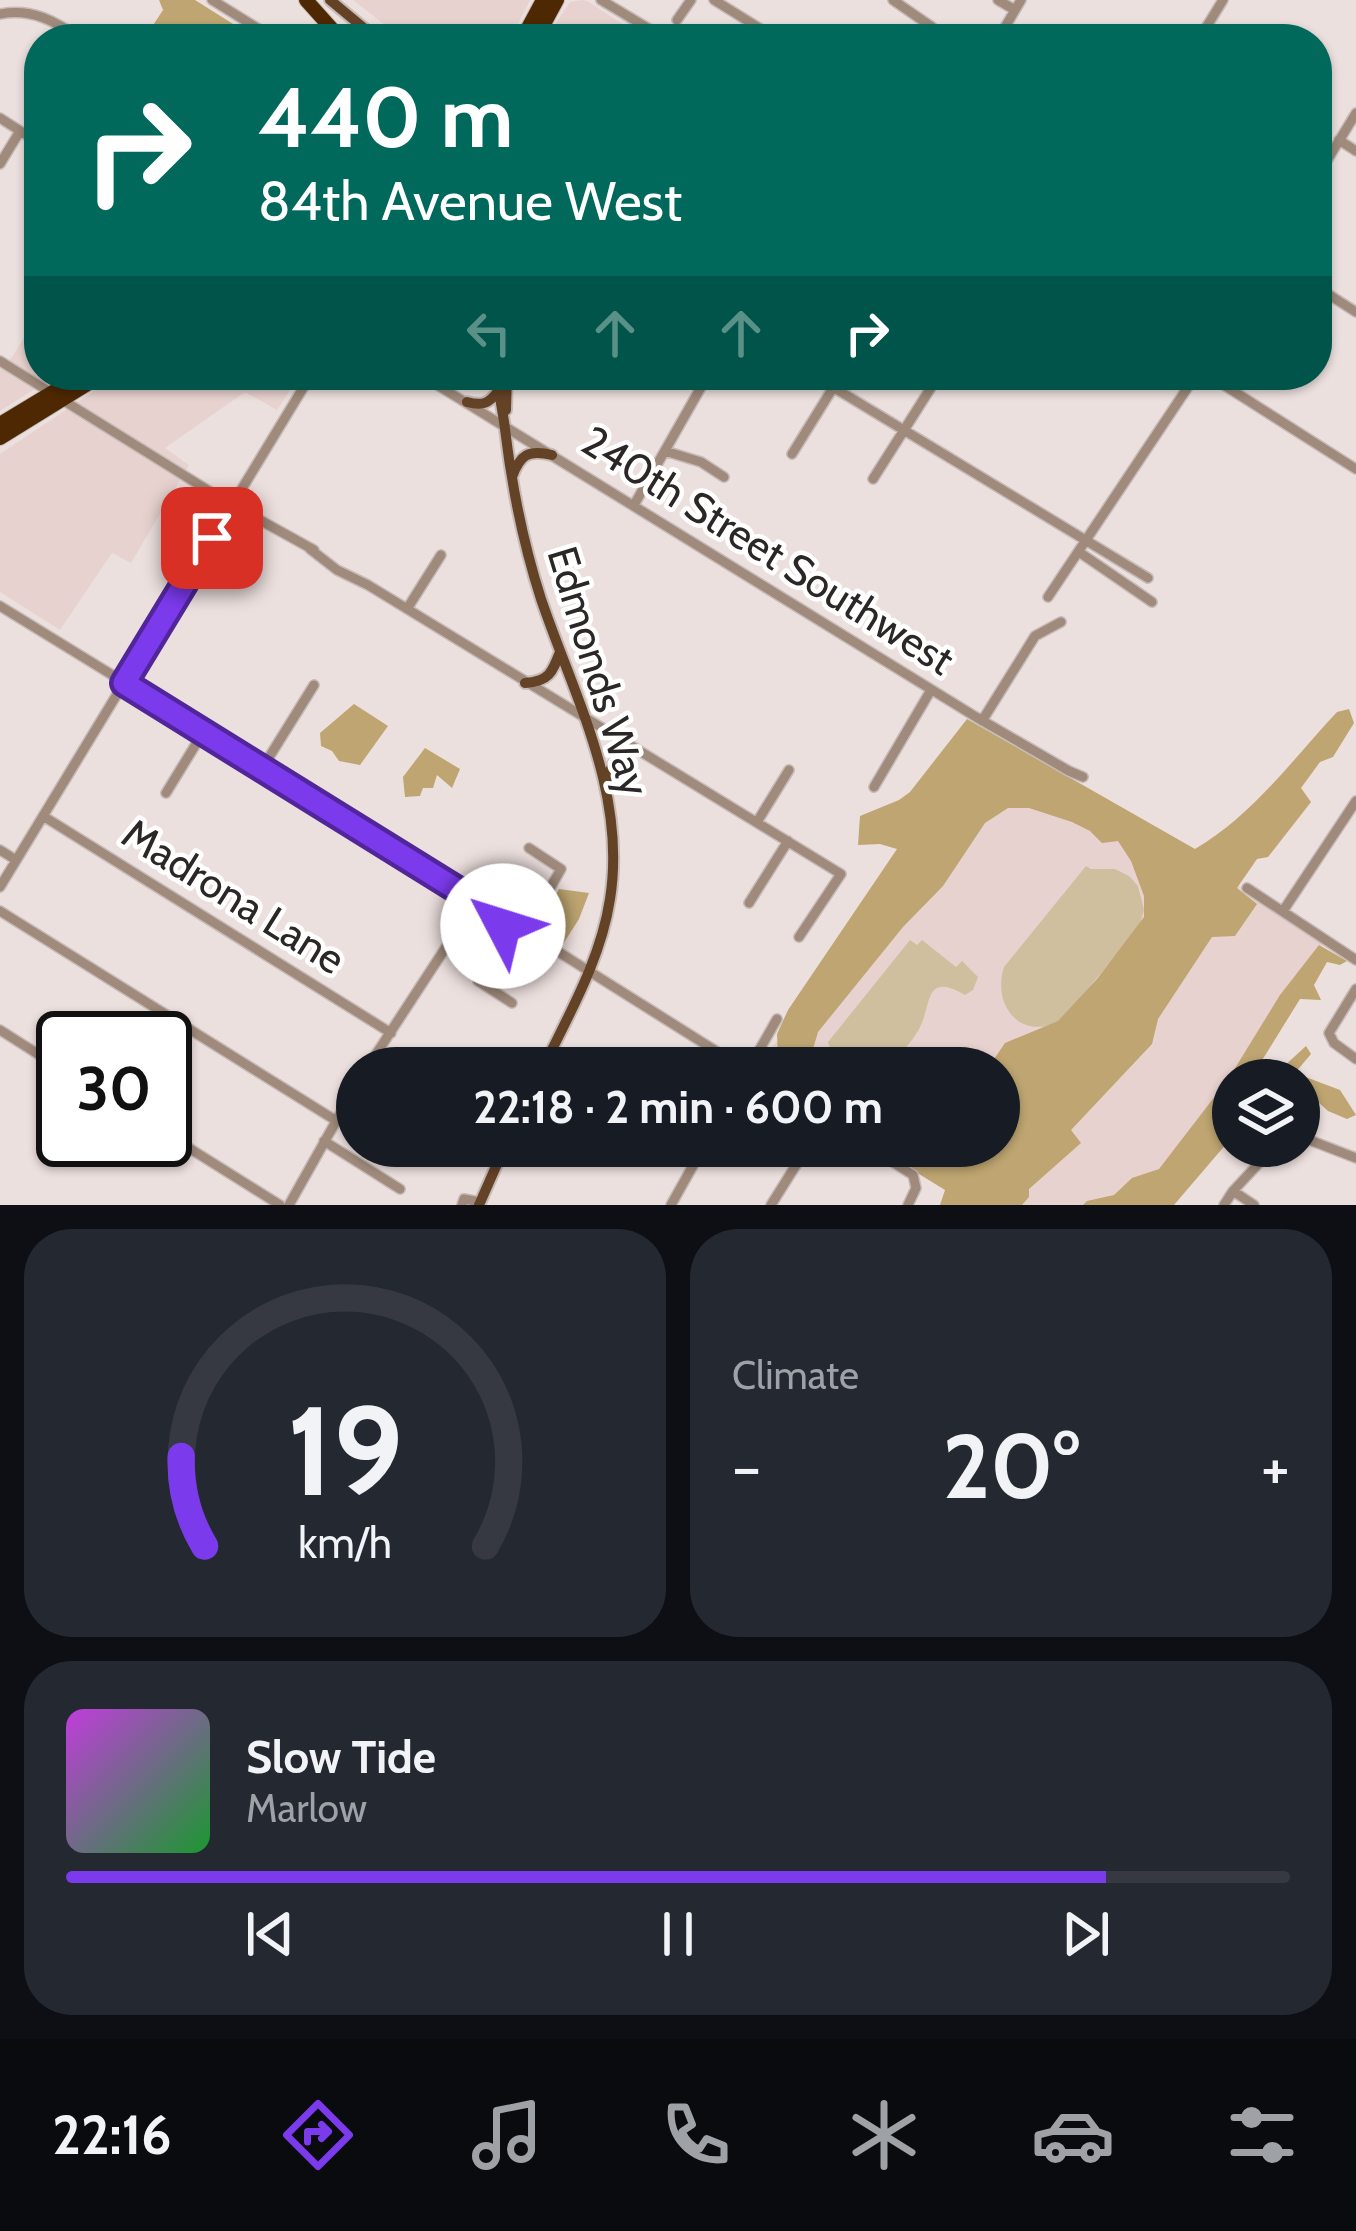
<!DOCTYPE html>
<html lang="en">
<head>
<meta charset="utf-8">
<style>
  body { margin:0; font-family:Cabin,sans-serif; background:#242831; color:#f1f3f6; height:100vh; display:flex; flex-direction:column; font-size:45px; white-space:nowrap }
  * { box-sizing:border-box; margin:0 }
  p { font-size:39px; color:#9ea1a6 }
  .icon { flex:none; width:66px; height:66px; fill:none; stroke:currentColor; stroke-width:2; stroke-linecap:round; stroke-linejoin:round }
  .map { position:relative; height:1205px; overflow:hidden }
  .side { display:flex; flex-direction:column; gap:24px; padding:24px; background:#0d0f14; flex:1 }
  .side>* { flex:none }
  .guide { position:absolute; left:24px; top:24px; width:1308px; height:366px; border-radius:48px; box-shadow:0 3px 9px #0004; background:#00695c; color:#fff; overflow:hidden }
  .controls { position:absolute; left:1212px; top:1059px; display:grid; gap:24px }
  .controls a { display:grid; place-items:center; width:108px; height:108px; border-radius:50%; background:#171b24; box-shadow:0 3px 9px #0004; font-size:60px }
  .speed { position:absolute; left:36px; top:1011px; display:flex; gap:24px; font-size:60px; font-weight:700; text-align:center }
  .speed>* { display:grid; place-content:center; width:156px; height:156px; border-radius:50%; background:#171b24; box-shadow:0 3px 9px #0004; line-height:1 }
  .speed .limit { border:6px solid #111; border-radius:18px; background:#fff; color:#111 }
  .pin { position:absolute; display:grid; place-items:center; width:102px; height:102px; color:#fff; margin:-51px; border-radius:24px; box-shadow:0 6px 18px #0006 }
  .me { position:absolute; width:132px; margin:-66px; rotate:310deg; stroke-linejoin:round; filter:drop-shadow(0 0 9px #0008) }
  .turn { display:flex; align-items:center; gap:42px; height:252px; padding:0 36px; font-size:54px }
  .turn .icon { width:156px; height:156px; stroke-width:2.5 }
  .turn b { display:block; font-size:84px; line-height:102px }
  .lanes { display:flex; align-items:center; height:114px; padding:0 36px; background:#0003; justify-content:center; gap:60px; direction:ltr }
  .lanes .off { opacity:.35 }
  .big { font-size:90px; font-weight:700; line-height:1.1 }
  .side .card { flex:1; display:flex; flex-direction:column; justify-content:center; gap:18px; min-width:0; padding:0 42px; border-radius:48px; background:#242831 }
  .side .dial { align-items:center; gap:0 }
  .dial svg { height:312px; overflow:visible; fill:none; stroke:#363941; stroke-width:7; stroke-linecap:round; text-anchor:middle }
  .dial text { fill:#f1f3f6; stroke:none }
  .song { display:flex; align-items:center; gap:36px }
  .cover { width:144px; height:144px; border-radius:18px; background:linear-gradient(135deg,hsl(290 70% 55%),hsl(130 70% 35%)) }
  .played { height:12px; border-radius:6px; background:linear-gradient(90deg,#7c3aed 85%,#363941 85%) }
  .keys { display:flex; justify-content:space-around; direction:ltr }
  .heat { display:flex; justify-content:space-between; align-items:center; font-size:66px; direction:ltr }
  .side .tiles { flex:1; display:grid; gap:24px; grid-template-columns:1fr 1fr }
  .card:last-child { grid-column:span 2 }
  .trip { position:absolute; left:336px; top:1047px; width:684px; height:120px; border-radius:60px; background:#171b24; box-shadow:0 3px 9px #0004; font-weight:700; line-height:120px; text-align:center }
  .dock { display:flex; height:192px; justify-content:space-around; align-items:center; background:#090b0e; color:#9ea1a6 }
  .dock .icon { width:84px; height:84px }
  .dock .on { color:#7c3aed }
  .dock b { font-size:54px; color:#f1f3f6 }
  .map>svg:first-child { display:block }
  .built { fill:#e7d2cf }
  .green { fill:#cfbf9f }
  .forest { fill:#bea571 }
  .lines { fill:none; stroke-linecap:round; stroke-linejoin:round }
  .minor-casing { stroke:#c6bbb9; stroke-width:12 }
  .major-casing { stroke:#c6bbb9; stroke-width:14 }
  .highway-casing { stroke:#c6bbb9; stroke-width:16 }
  .minor { stroke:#9f8a7b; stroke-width:9 }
  .major { stroke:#644226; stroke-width:10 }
  .highway { stroke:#4e2802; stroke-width:14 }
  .route-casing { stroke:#51269a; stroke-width:30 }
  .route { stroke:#7c3aed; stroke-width:21 }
  .labels { text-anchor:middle; stroke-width:9; stroke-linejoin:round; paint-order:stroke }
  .street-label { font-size:42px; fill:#2c2727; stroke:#fff }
</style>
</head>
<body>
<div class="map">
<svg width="1356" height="1205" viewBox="0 0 1356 1205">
  <rect width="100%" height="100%" fill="#ece0de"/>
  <path class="built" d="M353,0H530L510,39H403Z
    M583,0L589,2L645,39H549L553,27L570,2Z
    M39,313V375H57L0,411V370L12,357Z
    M118,375H300L277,410L245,392L165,448L189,465L131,563L112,553L60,630L0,592V454Z
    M1017,768L1229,879L1322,944L1155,1205H974L881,1146H999V1068L755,1066L906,898Z"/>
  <path class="green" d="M1086,866L1091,869H1115L1129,876L1138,886L1144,910L1139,927L1063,1019C1024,1043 991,1008 1004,967Z
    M910,940L917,945L922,940L956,967L962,961L978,977L973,990L965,995C924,971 932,1004 920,1027C913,1042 898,1055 888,1068H844L830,1057L832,1053L828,1042Z"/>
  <path class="forest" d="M159,0H195L249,34L242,39H215L208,29L189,31L180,39H173L171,33L150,30L163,10Z
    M354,704L388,726L360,765L339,761L332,751L321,746L320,733Z
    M1349,709L1354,723L1333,757L1320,762L1301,788L1311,802L1268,857L1257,859L1237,888L1257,904L1235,936L1212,937L1158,1019L1152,1044L1071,1130L1081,1143L1029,1189V1197L1022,1205H940L945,1190L893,1158L904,1146H999V1068H988L1005,1043L1058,1021L1097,979L1144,917V896L1131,861L1118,841L1102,843L1090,831L1072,822L1029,808H1008L985,823L943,886L903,927L818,1032L813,1049L778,1057L777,1034L788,1010L897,849L880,844L858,845L860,816L899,800L910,792L967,719L1195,849C1253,815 1292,760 1337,712Z
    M425,748L460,769L452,788L437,775L433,788H423L420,796L405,797L403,777Z
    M559,889L589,893L579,919L563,944L550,939L539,925Z
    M1319,945L1347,961L1340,965L1327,962L1314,985L1321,1000L1300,999L1261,1062L1282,1068L1306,1046L1311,1054L1295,1073L1340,1090L1356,1115L1347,1119L1328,1111L1308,1093H1299V1080H1233V1136L1174,1205H1083L1087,1201L1114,1195L1132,1178L1159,1169L1229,1078L1280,995Z"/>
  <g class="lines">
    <g class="minor-casing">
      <path id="minor" d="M212,0L275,39
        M601,0L666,39
        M714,0L777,39
        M893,0L932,27L933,39
        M998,0L1015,10
        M0,14C32,8 55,21 81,39
        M677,20L691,0
        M1127,33L1137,39
        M998,39L1021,0
        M1199,39L1223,0
        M0,118L39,143
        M1339,140L1356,151
        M0,164L20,131
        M1317,177L1356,113
        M1317,287L1356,312
        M0,361L222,499L314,550
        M421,375L976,717L1069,771L1083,777
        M813,375L1148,578
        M1208,375L1356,469
        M1092,380L1096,375
        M665,451L701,462L724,477
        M792,454L841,375
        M873,479L939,375
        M634,505L708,375
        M310,549L337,570L368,585L841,874L799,937
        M1079,552L1152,602
        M1048,597L1196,375
        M0,606L363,829L743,1068
        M407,609L441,555
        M982,721L1035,636L1061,622
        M263,767L314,685
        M874,787L931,690
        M166,793L204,731
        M43,816L391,1033
        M757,822L789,770
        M0,850L16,860
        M0,887L311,375
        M1247,888L1356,960
        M749,903L788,841
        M0,911L335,1120
        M1283,911L1356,801
        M506,920L478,981L512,1003
        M525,932L561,869L529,848
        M1356,989L1329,1033L1334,1043L1356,1059
        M0,1030L63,1070
        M367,1068L450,941L473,898
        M749,1068L777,1019
        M165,1133L280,1205
        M1299,1136L1356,1158
        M324,1141L400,1189
        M867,1146L913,1175L916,1188L908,1205
        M1233,1191L1254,1205
        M289,1205L357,1084
        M462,1205L464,1199L480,1202
        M671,1205L704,1146
        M771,1205L808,1146
        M1224,1205L1233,1191L1275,1146"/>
    </g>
    <g class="major-casing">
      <path id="major" d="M330,0L377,39
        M498,375C498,394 503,411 505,429C512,488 523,543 541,599C574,696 627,793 610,899C601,959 569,1014 543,1068
        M467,402C482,406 489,404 498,391
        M506,410L507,375
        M512,477C520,455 528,449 552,455
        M525,683C549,681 552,673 560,652
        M607,779C612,762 618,755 635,750
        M479,1205L505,1146"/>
    </g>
    <g class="highway-casing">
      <path id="highway" d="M306,0L341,39
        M522,39L543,0
        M536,39L557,0
        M0,424L81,375
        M0,438L102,375"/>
    </g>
    <use href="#minor" class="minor"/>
    <use href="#major" class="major"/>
    <use href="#highway" class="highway"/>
  </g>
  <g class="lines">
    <g class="route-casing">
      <path id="route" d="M212,538L124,683L506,920L503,926"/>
    </g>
    <use href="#route" class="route"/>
  </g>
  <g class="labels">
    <g class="street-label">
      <text transform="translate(768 550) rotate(32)" y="15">240th Street Southwest</text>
      <text transform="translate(599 671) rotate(73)" y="15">Edmonds Way</text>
      <text transform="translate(234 896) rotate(32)" y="15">Madrona Lane</text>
    </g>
  </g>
</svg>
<div class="controls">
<a><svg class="icon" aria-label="layers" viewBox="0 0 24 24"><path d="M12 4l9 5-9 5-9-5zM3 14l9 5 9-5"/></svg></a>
</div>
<div class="speed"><div class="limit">30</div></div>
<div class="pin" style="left:212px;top:538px;background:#d93025"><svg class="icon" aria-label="arrive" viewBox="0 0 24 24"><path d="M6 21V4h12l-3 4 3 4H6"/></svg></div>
<svg class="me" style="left:503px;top:926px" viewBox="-20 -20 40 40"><circle r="19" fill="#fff"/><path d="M0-13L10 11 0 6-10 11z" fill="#7c3aed"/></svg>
<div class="trip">22:18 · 2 min · 600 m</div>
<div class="guide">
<div class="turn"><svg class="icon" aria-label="right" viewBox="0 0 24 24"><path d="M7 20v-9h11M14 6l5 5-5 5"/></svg><div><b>440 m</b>84th Avenue West</div></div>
<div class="lanes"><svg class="icon off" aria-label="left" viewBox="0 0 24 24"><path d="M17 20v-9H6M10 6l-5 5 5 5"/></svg><svg class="icon off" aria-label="ahead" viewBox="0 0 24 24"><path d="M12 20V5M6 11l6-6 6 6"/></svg><svg class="icon off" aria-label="ahead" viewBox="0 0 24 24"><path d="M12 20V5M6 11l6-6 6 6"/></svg><svg class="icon" aria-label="right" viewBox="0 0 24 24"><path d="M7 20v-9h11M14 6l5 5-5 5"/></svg></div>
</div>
</div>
<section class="side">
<div class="tiles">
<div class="card dial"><svg viewBox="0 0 100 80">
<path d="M14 69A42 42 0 1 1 86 69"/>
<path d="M14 69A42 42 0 0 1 8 46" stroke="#7c3aed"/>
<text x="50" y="56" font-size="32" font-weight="700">19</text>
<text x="50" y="72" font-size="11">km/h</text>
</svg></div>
<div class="card"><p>Climate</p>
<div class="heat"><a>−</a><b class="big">20°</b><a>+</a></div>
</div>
<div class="card">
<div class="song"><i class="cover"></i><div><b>Slow Tide</b><p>Marlow</p></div></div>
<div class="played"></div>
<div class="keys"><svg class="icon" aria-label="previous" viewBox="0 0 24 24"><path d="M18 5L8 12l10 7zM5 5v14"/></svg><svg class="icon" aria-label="pause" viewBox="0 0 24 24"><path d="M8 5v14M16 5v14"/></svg><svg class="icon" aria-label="next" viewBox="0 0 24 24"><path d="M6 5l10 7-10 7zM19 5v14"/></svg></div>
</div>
</div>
</section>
<nav class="dock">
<b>22:16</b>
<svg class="icon on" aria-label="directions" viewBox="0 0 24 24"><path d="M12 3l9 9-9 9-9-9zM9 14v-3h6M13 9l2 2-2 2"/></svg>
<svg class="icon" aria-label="music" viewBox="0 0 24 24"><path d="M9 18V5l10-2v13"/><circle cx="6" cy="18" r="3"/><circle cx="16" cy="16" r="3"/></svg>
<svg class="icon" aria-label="phone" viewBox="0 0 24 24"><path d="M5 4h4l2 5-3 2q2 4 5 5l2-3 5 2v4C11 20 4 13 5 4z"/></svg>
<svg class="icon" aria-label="climate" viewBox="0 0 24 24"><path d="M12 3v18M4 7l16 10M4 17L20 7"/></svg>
<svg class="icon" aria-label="car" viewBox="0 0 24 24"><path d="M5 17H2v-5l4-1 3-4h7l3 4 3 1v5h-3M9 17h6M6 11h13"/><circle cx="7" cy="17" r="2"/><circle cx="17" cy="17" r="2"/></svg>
<svg class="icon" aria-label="filters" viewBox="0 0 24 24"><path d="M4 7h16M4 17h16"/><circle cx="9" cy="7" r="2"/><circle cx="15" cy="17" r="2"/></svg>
</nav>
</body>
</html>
